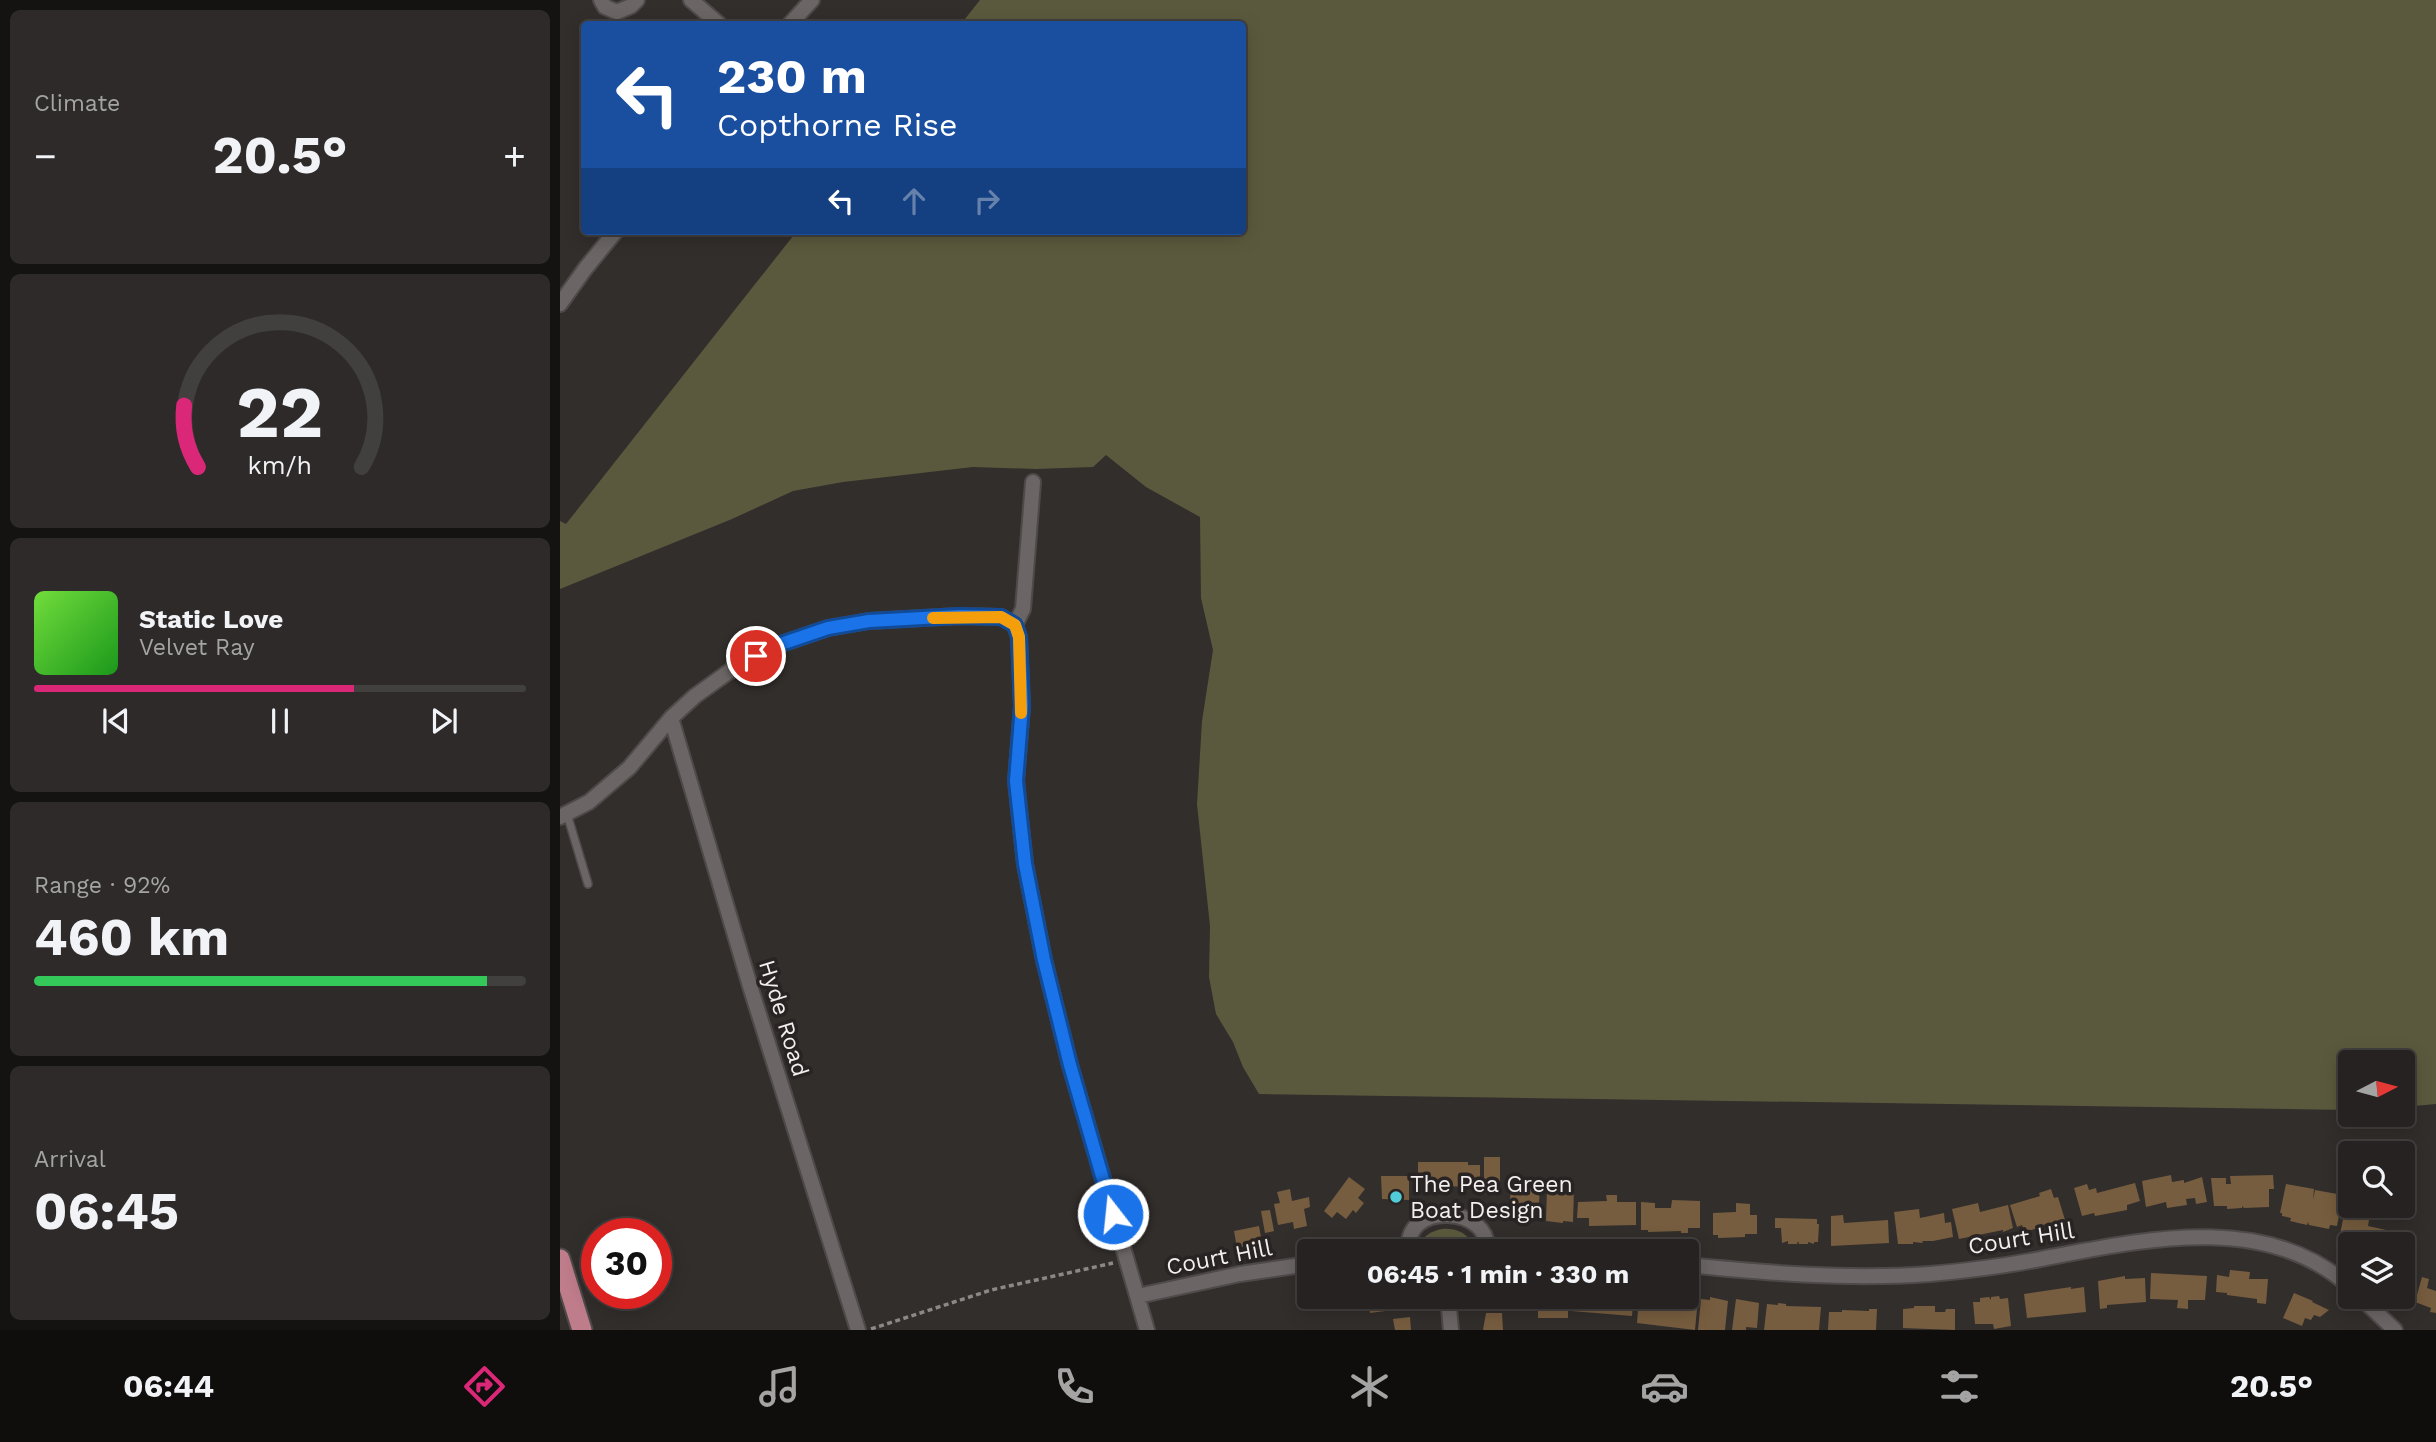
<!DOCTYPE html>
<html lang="en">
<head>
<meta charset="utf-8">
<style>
  body { margin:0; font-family:"Work Sans",sans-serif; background:#2e2a2a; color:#f1f3f6; height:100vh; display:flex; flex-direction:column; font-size:26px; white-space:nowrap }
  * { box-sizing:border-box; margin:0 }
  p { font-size:23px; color:#a4a4a5 }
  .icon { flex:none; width:38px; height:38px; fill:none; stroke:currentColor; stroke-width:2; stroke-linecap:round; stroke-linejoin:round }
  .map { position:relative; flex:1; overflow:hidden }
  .sheet { display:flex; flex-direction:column; gap:10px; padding:10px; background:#151312; width:560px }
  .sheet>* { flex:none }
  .banner { position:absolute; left:21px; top:21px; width:665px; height:214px; border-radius:7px; box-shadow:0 4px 18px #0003,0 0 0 2px #423f3f; background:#1a4fa0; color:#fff; overflow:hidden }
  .needle { width:46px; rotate:84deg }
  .buttons { position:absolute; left:1778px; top:1050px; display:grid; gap:14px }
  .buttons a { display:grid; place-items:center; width:77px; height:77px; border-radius:7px; background:#262221; box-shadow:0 4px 18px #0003,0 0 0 2px #423f3f; font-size:35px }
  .speed { position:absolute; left:21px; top:1218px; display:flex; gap:14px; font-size:35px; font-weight:700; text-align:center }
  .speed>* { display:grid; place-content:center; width:91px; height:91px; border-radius:50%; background:#262221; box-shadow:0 4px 18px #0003,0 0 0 2px #423f3f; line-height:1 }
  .speed .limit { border:10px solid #d22; background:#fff; color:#111 }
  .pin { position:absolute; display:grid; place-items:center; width:60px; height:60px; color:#fff; margin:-30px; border:4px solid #fff; border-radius:50%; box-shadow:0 2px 7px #0007 }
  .me { position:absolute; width:77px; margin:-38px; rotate:344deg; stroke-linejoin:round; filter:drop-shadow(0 0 5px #0008) }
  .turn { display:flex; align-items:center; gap:24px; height:147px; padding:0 21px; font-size:32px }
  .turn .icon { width:91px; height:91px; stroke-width:2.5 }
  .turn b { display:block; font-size:49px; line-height:60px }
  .lanes { display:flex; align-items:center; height:66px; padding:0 21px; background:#0003; justify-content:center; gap:35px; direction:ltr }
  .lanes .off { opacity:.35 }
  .big { font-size:52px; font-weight:700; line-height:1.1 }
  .sheet .widget { flex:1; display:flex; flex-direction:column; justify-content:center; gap:10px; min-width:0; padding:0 24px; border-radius:10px; background:#2e2a2a }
  .sheet .dial { align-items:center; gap:0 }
  .dial svg { height:182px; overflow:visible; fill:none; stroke:#423f3f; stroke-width:7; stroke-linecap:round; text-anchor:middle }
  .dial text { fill:#f1f3f6; stroke:none }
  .song { display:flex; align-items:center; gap:21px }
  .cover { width:84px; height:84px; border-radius:10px; background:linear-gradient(135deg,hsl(100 70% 55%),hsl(120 70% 35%)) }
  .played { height:7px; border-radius:4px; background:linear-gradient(90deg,#db2777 65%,#423f3f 65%) }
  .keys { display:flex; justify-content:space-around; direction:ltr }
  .heat { display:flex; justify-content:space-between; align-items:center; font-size:38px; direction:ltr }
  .charge { height:10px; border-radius:5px; background:linear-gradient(90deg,#34c759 92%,#423f3f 0) }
  .trip { position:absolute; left:737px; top:1239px; width:402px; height:70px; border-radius:7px; background:#262221; box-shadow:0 4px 18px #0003,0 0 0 2px #423f3f; font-weight:700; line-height:70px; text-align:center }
  .dock { display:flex; height:112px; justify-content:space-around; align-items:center; background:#0f0e0d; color:#a4a4a5 }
  .dock .icon { width:49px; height:49px }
  .dock .on { color:#db2777 }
  .dock b { font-size:32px; color:#f1f3f6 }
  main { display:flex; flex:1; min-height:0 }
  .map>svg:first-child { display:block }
  .green { fill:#5b593d }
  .building { fill:#775d3f }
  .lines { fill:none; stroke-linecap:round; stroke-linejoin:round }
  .service-casing { stroke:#4e4a49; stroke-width:10 }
  .minor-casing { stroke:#4e4a49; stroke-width:18 }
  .primary-casing { stroke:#4e4a49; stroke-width:23 }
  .path { stroke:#8b8886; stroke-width:3.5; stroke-dasharray:5 3.5; stroke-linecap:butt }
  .service { stroke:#6b6665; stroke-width:7 }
  .minor { stroke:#6b6665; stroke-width:14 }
  .primary { stroke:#bf7c8b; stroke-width:19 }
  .route-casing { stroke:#114b97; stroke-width:18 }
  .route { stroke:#1a73e8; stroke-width:12 }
  .slow { stroke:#f59e0b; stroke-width:12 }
  .poi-dot { fill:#52ccd6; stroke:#282423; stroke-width:2.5 }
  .labels { text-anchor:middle; stroke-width:7; stroke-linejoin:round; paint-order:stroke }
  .street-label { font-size:23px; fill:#f2efee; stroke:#282423 }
  .poi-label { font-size:23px; fill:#f2efee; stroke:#282423; text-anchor:start }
</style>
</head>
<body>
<main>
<section class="sheet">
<div class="widget"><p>Climate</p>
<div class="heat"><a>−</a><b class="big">20.5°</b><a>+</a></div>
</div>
<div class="widget dial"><svg viewBox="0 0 100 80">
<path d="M14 69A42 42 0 1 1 86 69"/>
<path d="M14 69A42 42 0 0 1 8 42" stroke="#db2777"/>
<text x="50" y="56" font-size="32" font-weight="700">22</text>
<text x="50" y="72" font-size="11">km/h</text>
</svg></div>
<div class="widget">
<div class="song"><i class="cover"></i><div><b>Static Love</b><p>Velvet Ray</p></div></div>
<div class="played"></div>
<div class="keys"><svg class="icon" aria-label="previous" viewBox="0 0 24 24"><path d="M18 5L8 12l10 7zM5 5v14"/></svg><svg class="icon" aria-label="pause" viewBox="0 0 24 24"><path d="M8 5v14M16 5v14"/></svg><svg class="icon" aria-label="next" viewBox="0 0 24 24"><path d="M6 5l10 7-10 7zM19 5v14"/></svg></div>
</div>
<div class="widget"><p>Range · 92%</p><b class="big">460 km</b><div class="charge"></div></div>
<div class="widget"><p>Arrival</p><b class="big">06:45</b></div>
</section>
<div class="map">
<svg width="1876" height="1330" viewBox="0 0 1876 1330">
  <rect width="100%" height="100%" fill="#322e2c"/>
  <path class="green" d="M420,0H1876V1104L1843,1107V1062H1790V1110L699,1094L683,1067L673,1042L656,1014L649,977L650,926L637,804L642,721L653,650L641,598L640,517L586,487L546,455L533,467L476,469L413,467L283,482L233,491L172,519L0,589V521L6,524L237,231H682V24H401Z
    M882,1229C894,1228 906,1232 912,1243V1251H863C857,1238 871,1231 882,1229Z"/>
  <path class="building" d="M924,1157H940V1194H924Z
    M858,1162H908V1165H920V1181H907V1187L866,1185V1181H858Z
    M1611,1175L1612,1182L1624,1180V1183L1642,1177L1647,1202L1636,1204L1635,1198L1626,1199L1627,1205L1607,1208L1606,1202L1586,1207L1582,1181Z
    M1713,1175L1714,1189H1709V1207L1684,1208L1682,1206V1208L1667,1209V1206H1654L1651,1178H1666V1184H1671L1670,1176Z
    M821,1176H849V1200L822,1199Z
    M789,1177L805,1189L798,1198L804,1203L796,1213L793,1210L786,1219L777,1212L772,1218L764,1211Z
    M1575,1183L1580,1201L1567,1205V1210L1535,1216L1534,1213L1522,1216L1514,1188L1527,1184L1529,1190L1536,1188L1537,1193Z
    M1726,1184L1754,1189L1753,1200L1755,1190L1783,1195L1777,1226L1770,1225L1769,1229L1749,1225L1748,1222L1747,1225L1730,1221L1731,1218L1722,1216V1213H1720Z
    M951,1186L980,1188L978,1217L949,1213Z
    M987,1188L1014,1189L1013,1222L1003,1221V1223L986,1221Z
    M730,1189L732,1201L749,1197L750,1207L744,1209L747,1226L734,1229L733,1222L718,1225L714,1204L720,1203L717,1192Z
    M1491,1189L1494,1198L1498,1197L1505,1220L1478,1226L1479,1228L1471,1230L1464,1231L1462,1225L1457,1227L1450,1205L1480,1196L1479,1193Z
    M1046,1195H1057V1202H1076V1225L1029,1226V1218H1017L1018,1202L1047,1201Z
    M1112,1200L1140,1201V1228H1128V1233H1121V1231L1088,1232V1230H1081V1202L1095,1203V1208H1111Z
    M1176,1203L1190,1204V1215H1197V1234H1185V1237L1158,1238V1235H1153V1213L1176,1212Z
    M1418,1203L1420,1212L1448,1205L1453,1228L1443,1232V1230L1399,1239L1392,1209Z
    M1359,1209L1360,1218L1384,1213L1385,1223L1391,1222L1393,1237L1373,1241H1362L1363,1243L1353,1242V1244H1338L1334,1212Z
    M1785,1209L1810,1214L1808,1226L1826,1230L1823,1244H1790V1247L1778,1245Z
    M710,1210L714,1231L705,1233L701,1211Z
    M1283,1215L1284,1223L1328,1220L1329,1243L1271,1246V1216Z
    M1215,1218L1257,1219V1224H1259L1258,1242H1254V1244L1248,1242V1244H1239L1238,1241L1237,1244H1228V1241L1222,1243L1221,1228H1215Z
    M699,1226L702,1243L677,1248L674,1231Z
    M1843,1257L1854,1260L1848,1283L1843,1282Z
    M1670,1270L1690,1272L1689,1279H1708L1706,1304L1697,1303V1299L1667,1295V1293L1656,1292L1657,1275L1669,1277Z
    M1591,1273L1647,1276L1645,1300H1628V1309L1617,1308L1618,1300L1590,1299Z
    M1565,1276V1279L1585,1278L1586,1302L1547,1305V1308L1540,1309L1538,1281Z
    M1862,1277L1869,1279L1867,1288L1876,1291V1313L1870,1312L1871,1308L1855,1302Z
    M1511,1287V1289L1524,1287L1526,1312L1467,1318L1464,1294Z
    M1734,1293L1753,1301L1752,1302L1769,1310L1760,1317L1754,1315L1751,1320L1745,1318L1742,1326L1723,1318Z
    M1439,1296L1440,1299L1448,1298L1451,1326L1434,1329L1433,1324H1415L1413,1302H1420V1298L1429,1297L1431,1300V1297Z
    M808,1297H831L833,1310L810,1313Z
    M960,1297H1008V1318H978V1309L960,1307Z
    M1012,1297H1067L1066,1303L1073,1304L1072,1316L1011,1311Z
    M1079,1297L1138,1298L1135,1330L1077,1323Z
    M1150,1297L1168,1301L1165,1330H1138L1141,1299L1150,1300Z
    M1176,1299L1199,1303L1197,1328L1186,1327V1330H1172Z
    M1218,1303L1226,1304V1306L1261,1307L1259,1330H1204L1207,1304L1218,1305Z
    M1354,1306H1375V1312H1385L1386,1309H1395V1330L1343,1328V1309L1354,1308Z
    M1309,1309H1317L1316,1330H1268L1269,1312H1282V1310L1309,1311Z
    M926,1313H942L943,1330H923Z
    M850,1317L851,1330H835L833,1319Z"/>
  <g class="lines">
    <g class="service-casing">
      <path id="service" d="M7,814L28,884"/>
    </g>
    <g class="minor-casing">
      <path id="minor" d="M41,0L45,7L57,12L71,6L77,0
        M131,0L159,24
        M230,24L252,0
        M0,304L25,269L56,231
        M473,482L463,609L455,625L459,637L462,706L456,781L465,864L484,960L510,1065L587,1330
        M111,718L190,986L298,1330
        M0,817L29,802L69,768L111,718L135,696L174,668L218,645L268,628L309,621L399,616L441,617L455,625
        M927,1245L983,1251
        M849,1251C843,1199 934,1207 926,1251
        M1127,1265C1208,1273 1288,1280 1370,1274C1404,1271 1437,1267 1470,1261C1573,1242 1703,1208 1790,1287
        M578,1296L680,1274L749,1264
        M888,1297L891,1330
        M1800,1297L1835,1330"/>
    </g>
    <g class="primary-casing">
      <path id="primary" d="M0,1259L22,1330"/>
    </g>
    <path class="path" d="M311,1329L431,1290L553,1263"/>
    <use href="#service" class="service"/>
    <use href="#minor" class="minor"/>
    <use href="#primary" class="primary"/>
  </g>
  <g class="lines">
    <g class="route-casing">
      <path id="route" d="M196,656L218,645L268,628L309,621L399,616L441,617L455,625L459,637L462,706L456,781L465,864L484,960L510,1065L553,1214"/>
    </g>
    <use href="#route" class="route"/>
    <path class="slow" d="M373,618L441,617L455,625L459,637L461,713"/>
  </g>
  <circle class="poi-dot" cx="836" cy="1197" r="7"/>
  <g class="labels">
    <g class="street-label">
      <text transform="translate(224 1018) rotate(73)" y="8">Hyde Road</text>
      <text transform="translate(1461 1238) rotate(-9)" y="8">Court Hill</text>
      <text transform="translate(659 1257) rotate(-11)" y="8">Court Hill</text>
    </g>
    <g class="poi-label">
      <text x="850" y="1192">The Pea Green<tspan x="850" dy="26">Boat Design</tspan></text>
    </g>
  </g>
</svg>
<div class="buttons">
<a><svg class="needle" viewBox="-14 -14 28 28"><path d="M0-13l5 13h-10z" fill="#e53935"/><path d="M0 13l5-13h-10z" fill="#a4a4a5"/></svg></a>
<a><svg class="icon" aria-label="search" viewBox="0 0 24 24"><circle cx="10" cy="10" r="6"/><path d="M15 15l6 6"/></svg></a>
<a><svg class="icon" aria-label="layers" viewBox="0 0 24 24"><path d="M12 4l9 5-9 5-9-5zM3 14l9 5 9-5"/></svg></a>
</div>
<div class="speed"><div class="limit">30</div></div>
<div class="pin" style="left:196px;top:656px;background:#d93025"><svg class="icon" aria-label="arrive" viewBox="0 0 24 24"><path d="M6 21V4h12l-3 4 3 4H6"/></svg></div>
<svg class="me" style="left:553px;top:1214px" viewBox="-20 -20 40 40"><circle r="17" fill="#1a73e8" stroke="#fff" stroke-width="3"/><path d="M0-11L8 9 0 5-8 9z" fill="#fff"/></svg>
<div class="trip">06:45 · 1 min · 330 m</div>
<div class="banner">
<div class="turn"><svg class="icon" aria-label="left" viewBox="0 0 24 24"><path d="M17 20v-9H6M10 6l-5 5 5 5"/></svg><div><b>230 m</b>Copthorne Rise</div></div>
<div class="lanes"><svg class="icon" aria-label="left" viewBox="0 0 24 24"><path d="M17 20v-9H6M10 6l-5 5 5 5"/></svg><svg class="icon off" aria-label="ahead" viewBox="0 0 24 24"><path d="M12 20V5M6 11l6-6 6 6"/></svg><svg class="icon off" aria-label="right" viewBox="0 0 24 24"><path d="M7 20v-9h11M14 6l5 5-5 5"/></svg></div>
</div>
</div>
</main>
<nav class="dock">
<b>06:44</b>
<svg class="icon on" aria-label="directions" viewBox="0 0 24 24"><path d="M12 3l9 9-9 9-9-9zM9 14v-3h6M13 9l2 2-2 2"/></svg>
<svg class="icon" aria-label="music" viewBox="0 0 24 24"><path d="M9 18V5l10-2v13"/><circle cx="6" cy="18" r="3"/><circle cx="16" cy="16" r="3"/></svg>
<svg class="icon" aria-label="phone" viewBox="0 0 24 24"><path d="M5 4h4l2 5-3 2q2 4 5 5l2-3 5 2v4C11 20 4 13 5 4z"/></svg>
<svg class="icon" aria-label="climate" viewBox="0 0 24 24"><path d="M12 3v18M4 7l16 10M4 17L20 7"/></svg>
<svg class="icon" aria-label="car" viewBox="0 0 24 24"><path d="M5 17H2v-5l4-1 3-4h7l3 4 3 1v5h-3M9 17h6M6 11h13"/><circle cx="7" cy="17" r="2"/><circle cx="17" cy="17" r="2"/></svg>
<svg class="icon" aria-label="filters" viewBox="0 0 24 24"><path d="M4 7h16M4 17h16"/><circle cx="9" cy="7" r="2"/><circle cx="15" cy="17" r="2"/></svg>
<b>20.5°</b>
</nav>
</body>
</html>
